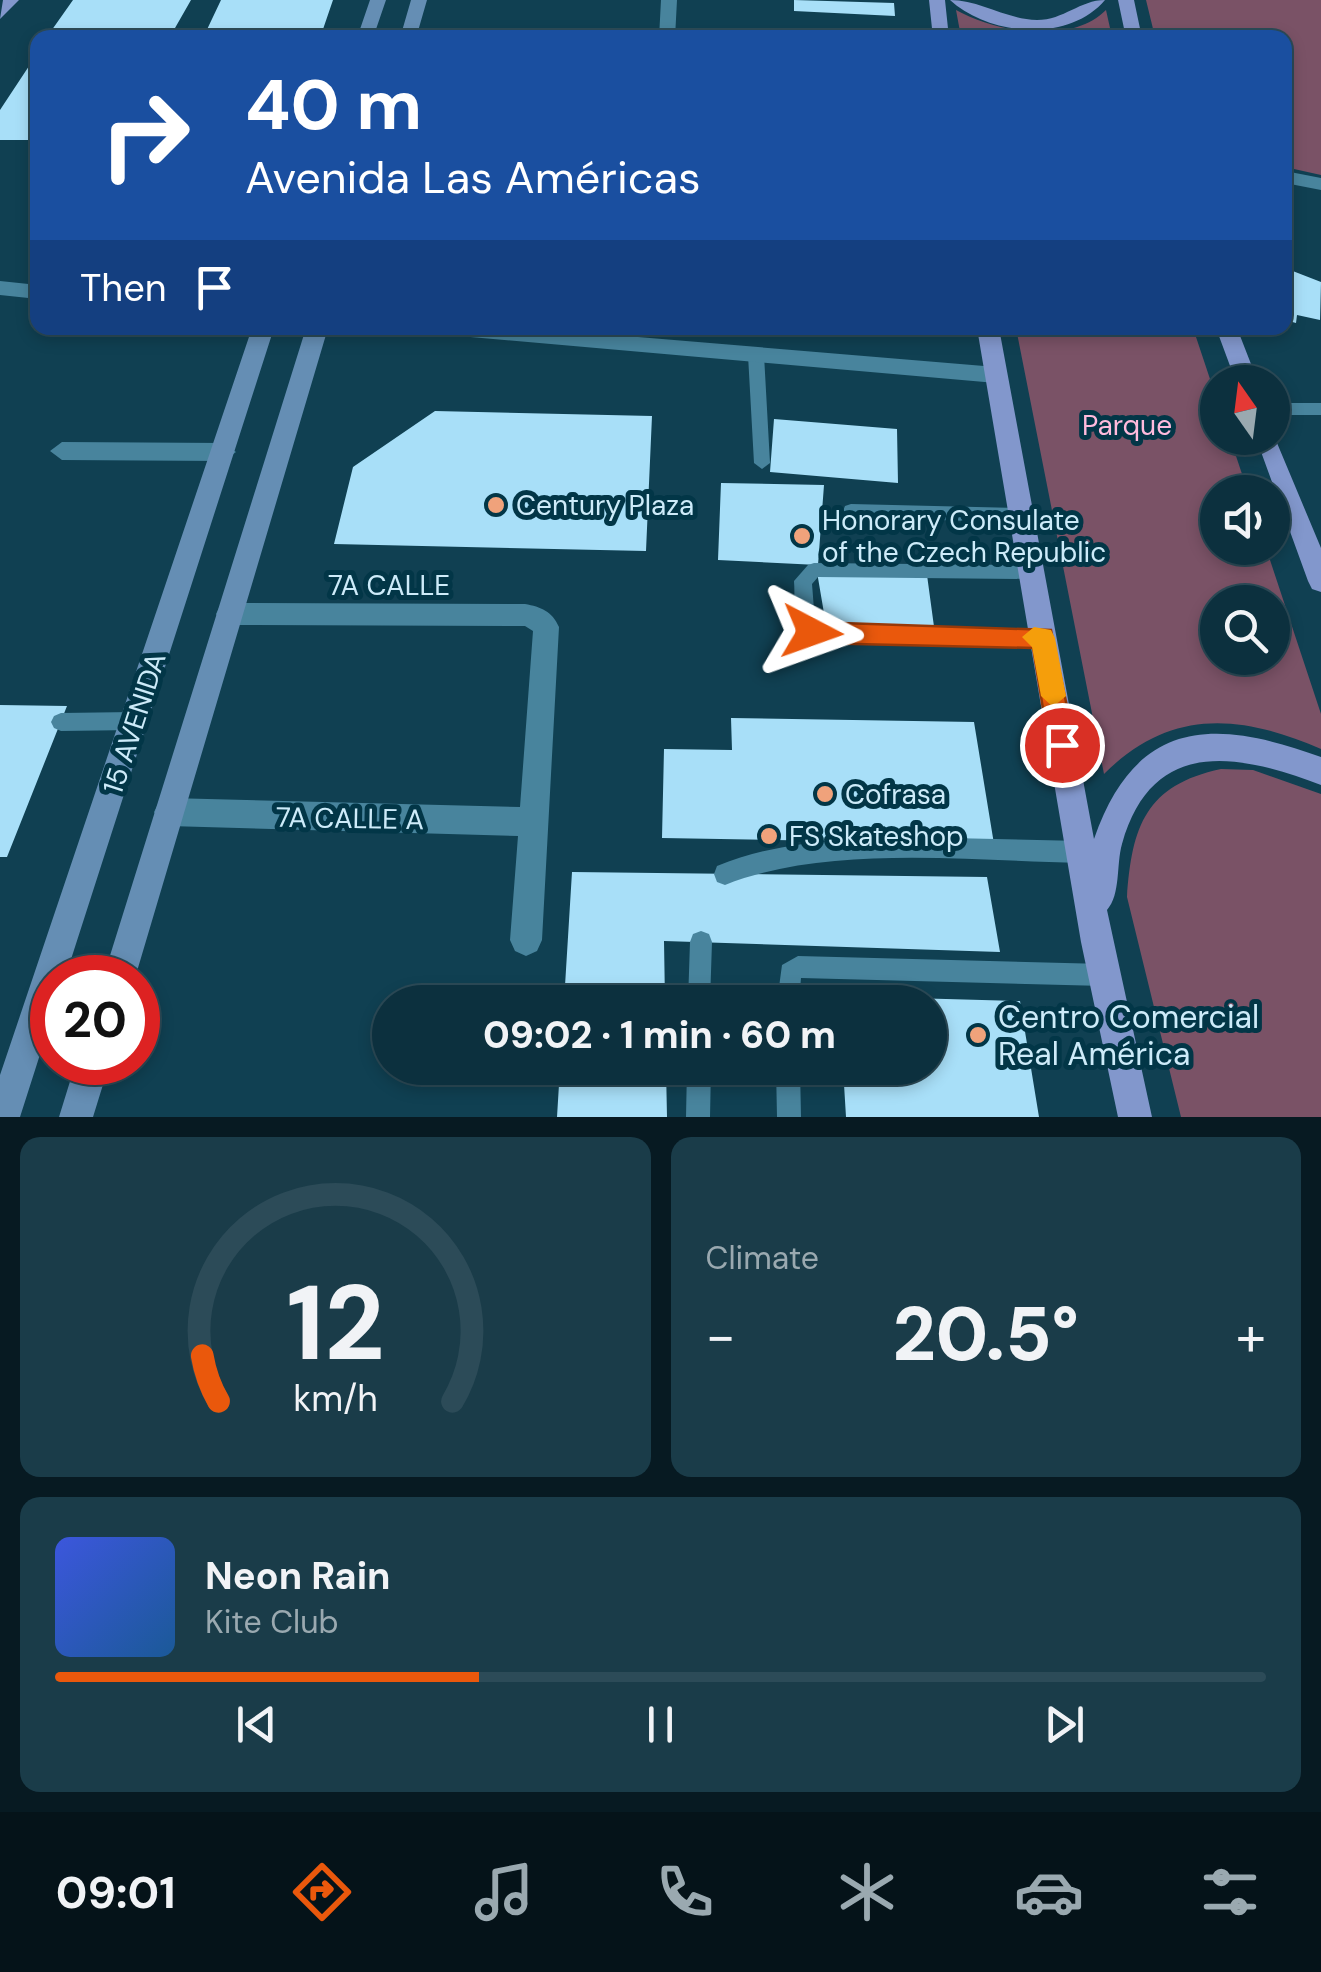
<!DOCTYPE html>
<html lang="en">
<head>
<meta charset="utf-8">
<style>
  body { margin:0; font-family:"DM Sans",sans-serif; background:#1a3c49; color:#f1f3f6; height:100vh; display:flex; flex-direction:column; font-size:38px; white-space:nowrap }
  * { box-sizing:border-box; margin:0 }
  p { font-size:32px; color:#9aa9b0 }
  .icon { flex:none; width:55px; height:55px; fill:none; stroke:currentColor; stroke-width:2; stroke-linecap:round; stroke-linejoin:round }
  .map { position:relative; height:1117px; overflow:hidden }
  .panel { display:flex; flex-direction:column; gap:20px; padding:20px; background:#071a22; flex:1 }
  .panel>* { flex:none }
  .banner { position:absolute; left:30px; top:30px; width:1262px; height:305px; border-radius:20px; box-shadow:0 5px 15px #0003,0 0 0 2px #2c4b58; background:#1a4fa0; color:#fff; overflow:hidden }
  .needle { width:65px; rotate:346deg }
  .tools { position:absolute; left:1200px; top:365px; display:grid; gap:20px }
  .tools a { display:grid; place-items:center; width:90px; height:90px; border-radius:50%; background:#0c303e; box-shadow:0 5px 15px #0003,0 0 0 2px #2c4b58; font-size:50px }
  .speed { position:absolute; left:30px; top:955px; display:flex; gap:20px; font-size:50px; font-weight:700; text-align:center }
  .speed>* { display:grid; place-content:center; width:130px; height:130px; border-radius:50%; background:#0c303e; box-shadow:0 5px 15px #0003,0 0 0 2px #2c4b58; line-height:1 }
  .speed .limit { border:15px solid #d22; background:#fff; color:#111 }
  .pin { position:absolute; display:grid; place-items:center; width:85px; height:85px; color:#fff; margin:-42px; border:5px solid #fff; border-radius:50%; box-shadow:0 2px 10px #0007 }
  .me { position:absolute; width:110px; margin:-55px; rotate:94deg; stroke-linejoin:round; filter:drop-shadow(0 0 8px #0008) }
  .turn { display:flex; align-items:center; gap:35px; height:210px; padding:0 50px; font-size:45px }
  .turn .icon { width:130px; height:130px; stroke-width:2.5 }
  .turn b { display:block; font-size:70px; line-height:85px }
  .then { display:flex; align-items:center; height:95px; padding:0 50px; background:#0003; gap:20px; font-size:38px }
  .big { font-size:75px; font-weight:800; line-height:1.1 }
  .panel .tile { flex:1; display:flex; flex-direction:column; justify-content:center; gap:15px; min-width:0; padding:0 35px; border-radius:20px; background:#1a3c49 }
  .panel .dial { align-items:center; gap:0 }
  .dial svg { height:260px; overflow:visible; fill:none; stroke:#2c4b58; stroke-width:7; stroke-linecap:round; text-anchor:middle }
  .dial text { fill:#f1f3f6; stroke:none }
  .song { display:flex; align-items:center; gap:30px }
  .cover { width:120px; height:120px; border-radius:15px; background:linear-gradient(135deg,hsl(230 70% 55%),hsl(210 70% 35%)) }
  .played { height:10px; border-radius:5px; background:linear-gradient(90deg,#ea580c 35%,#2c4b58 35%) }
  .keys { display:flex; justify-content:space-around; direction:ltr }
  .heat { display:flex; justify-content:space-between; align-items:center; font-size:55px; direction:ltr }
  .panel .tiles { flex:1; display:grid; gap:20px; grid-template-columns:1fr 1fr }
  .tile:last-child { grid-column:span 2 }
  .trip { position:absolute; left:372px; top:985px; width:575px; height:100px; border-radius:50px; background:#0c303e; box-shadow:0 5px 15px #0003,0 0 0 2px #2c4b58; font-weight:800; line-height:100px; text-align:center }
  .tab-bar { display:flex; height:160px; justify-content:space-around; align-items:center; background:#051319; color:#9aa9b0 }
  .tab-bar .icon { width:70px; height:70px }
  .tab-bar .active { color:#ea580c }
  .tab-bar b { font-size:45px; color:#f1f3f6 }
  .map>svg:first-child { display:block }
  .green { fill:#7a5266; fill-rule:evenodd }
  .building { fill:#a8dff8 }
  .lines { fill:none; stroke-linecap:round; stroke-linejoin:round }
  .lane { fill:#48849d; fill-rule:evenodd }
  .street { fill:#48849d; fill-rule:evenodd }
  .secondary { fill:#658eb4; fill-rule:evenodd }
  .primary { fill:#8297cc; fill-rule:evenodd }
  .route { fill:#ea580c; stroke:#983908; stroke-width:2.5 }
  .slow { fill:#f59e0b }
  .poi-dot { fill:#f0a27b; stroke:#023647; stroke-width:4 }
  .labels { text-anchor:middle; stroke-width:10; stroke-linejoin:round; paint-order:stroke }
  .park-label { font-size:28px; fill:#fbd; stroke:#023647 }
  .poi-label { font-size:28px; fill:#cdebf9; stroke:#023647; text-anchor:start }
  .street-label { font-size:28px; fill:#cdebf9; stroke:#023647 }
  .near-poi-label { font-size:32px; fill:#cdebf9; stroke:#023647; text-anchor:start }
</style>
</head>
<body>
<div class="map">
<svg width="1321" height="1117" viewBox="0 0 1321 1117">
  <rect width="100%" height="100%" fill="#104052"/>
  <path class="green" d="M1146,0H1321V175L1285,167V38L1155,37Z
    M956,10C995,32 1070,46 1106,10L1112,37H961Z
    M1016,328H1193L1217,400L1218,438H1230L1248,492H1218V548H1266L1321,714V749C1240,714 1170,708 1104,774ZM1272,602V658H1218V602Z
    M1221,769L1253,770L1321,794V1117H1181L1127,897C1132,826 1146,785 1221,769Z"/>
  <path class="building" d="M73,0H191L171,35L49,34Z
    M221,0H333L320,38H203Z
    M794,0L894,3L895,16L794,11Z
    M33,60H38V140H0V110Z
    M1285,268L1321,282L1320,320L1297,315L1296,323L1285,320Z
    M435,411L652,416L646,551L334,544L353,467Z
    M774,419L897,429L898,483L770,472Z
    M721,483L824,485L818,565L718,560Z
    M817,572L927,575L935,634L826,625Z
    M0,705L67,706L7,857H0Z
    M731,718L974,722L994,844L662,838L664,749L732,750Z
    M572,872L987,877L1000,952L664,941L665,1002H564Z
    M838,996L1020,1001L1039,1117H846L843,1068H930V1002H838Z
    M560,1068H666L667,1117H557Z"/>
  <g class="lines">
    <path class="lane" d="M756,350L764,355L770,463L762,469L754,463L748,355Z
      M1272,403H1321V415H1272Z
      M851,504L1021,508L1027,510L1029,515L1027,520L1021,522L851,518L845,516L843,511L845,506Z
      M814,563L1031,565L1037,567L1040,572L1037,577L1031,579L818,577L812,584L815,622L821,627L1043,629L1050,631L1052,637L1050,643L1043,645L821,643C788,632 796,610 794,581L808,565Z
      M134,712L141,715L144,721L141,727L134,730L61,731L54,728L51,722L54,716L61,713Z
      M950,838L1081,841L1088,845L1092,852L1088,859L1081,863C970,861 829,844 725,885L717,882L714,874L717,866C791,836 871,838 950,838Z
      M701,931L709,934L712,942L710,1002H688L690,942L693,934Z
      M798,956L1104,964L1112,967L1115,975L1112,983L1104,986L801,978L799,1002H777L782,965Z
      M687,1068H711L710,1117H686Z
      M776,1068H800L801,1117H777Z"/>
    <path class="street" d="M661,0H677L675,38H659Z
      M1285,171L1321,178V190L1285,183Z
      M0,281L38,285V299L0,295Z
      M437,328H530L996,367L1007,375L996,383L448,335Z
      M62,442L224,443L236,452L224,461L62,460L50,451Z
      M229,603L525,604C541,607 552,611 559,627L542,940L537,951L526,956L515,951L510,940L518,836L169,826L159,822L154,812L159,802L169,798L520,807L533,631L525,626L229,625L220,622L216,614L220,606Z"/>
    <path class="secondary" d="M370,0H386L373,38H357Z
      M411,0H427L416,38H400Z
      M252,328H274L65,978H52V1017L20,1117H0V1075Z
      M306,328H328L135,978H103Z
      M76,1062H110L93,1117H59Z"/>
    <path class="primary" d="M3,0H19L0,19Z
      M929,0H945L949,38H933Z
      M950,0C980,0 1005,19 1037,20C1064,20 1080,0 1105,0C1069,43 989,36 950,0Z
      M1118,0H1134L1142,38H1126Z
      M977,328H999L1094,839C1136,718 1214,718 1321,757V785C1237,753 1152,737 1122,844C1116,865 1121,894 1107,910L1152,1117H1118L1081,942Z
      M1216,328H1237L1258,382H1236Z
      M1272,431L1321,548V592L1312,589L1308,581L1256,438H1272Z"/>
  </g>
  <path class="route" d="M812,622L1051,630L1075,745L1071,753L1062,757L1053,753L1049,745L1033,648L812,643L800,632Z"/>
  <path class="slow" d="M1034,627L1051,630L1055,638L1066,696L1053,707L1041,696L1032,647L1022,637Z"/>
  <g class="poi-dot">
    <circle cx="496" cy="505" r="10"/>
    <circle cx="802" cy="536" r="10"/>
    <circle cx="825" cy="794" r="10"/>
    <circle cx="769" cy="836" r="10"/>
    <circle cx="978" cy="1035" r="10"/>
  </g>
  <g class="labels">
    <g class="park-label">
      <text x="1127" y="435">Parque</text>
    </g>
    <g class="poi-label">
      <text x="516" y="515">Century Plaza</text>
      <text x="822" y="530">Honorary Consulate<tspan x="822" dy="32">of the Czech Republic</tspan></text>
      <text x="845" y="804">Cofrasa</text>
      <text x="789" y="846">FS Skateshop</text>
    </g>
    <g class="street-label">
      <text x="389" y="595">7A CALLE</text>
      <text transform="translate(134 723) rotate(-72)" y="10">15 AVENIDA</text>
      <text transform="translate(350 818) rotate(1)" y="10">7A CALLE A</text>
    </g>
    <g class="near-poi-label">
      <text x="998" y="1028">Centro Comercial<tspan x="998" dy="37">Real América</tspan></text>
    </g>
  </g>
</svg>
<div class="tools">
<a><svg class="needle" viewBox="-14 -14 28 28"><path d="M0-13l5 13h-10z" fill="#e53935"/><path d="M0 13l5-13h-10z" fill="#9aa9b0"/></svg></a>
<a><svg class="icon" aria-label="sound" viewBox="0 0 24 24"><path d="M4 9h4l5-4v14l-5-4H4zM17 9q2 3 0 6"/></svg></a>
<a><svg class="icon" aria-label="search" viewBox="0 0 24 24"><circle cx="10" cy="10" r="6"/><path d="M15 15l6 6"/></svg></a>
</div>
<div class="speed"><div class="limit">20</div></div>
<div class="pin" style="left:1062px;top:745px;background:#d93025"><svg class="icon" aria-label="arrive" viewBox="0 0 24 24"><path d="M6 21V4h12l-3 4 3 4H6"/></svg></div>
<svg class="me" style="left:812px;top:632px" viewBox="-20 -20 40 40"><path d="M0-17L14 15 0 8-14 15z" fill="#ea580c" stroke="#fff" stroke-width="4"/></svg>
<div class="trip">09:02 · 1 min · 60 m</div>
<div class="banner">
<div class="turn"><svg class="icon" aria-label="right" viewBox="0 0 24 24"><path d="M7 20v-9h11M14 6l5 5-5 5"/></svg><div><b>40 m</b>Avenida Las Américas</div></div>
<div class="then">Then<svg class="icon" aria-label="arrive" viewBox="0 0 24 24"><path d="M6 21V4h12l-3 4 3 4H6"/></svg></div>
</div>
</div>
<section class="panel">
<div class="tiles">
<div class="tile dial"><svg viewBox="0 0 100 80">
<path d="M14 69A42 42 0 1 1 86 69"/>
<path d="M14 69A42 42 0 0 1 9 55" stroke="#ea580c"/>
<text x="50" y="56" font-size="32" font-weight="700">12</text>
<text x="50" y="72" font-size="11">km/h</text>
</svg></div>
<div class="tile"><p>Climate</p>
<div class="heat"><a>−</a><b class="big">20.5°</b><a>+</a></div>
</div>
<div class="tile">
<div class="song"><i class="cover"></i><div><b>Neon Rain</b><p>Kite Club</p></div></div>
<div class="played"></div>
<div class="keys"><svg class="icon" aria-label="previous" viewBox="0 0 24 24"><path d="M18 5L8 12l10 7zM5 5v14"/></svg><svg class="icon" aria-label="pause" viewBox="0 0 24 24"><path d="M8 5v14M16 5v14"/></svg><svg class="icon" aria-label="next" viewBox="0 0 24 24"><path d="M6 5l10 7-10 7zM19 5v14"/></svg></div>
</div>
</div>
</section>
<nav class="tab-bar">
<b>09:01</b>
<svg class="icon active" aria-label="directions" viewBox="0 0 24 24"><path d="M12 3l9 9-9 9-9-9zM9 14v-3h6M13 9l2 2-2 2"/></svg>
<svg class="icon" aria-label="music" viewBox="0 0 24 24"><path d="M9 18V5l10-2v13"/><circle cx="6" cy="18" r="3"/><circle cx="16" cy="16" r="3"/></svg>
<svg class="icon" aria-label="phone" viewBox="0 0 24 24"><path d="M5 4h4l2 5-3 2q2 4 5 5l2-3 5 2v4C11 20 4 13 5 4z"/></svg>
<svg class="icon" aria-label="climate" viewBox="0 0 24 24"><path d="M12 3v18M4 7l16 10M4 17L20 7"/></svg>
<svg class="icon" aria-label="car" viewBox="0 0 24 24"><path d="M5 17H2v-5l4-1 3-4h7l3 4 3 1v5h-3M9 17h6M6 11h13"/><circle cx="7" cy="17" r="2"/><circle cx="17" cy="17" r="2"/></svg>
<svg class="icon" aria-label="filters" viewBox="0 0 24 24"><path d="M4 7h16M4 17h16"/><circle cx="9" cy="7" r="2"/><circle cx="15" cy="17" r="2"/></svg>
</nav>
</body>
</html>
